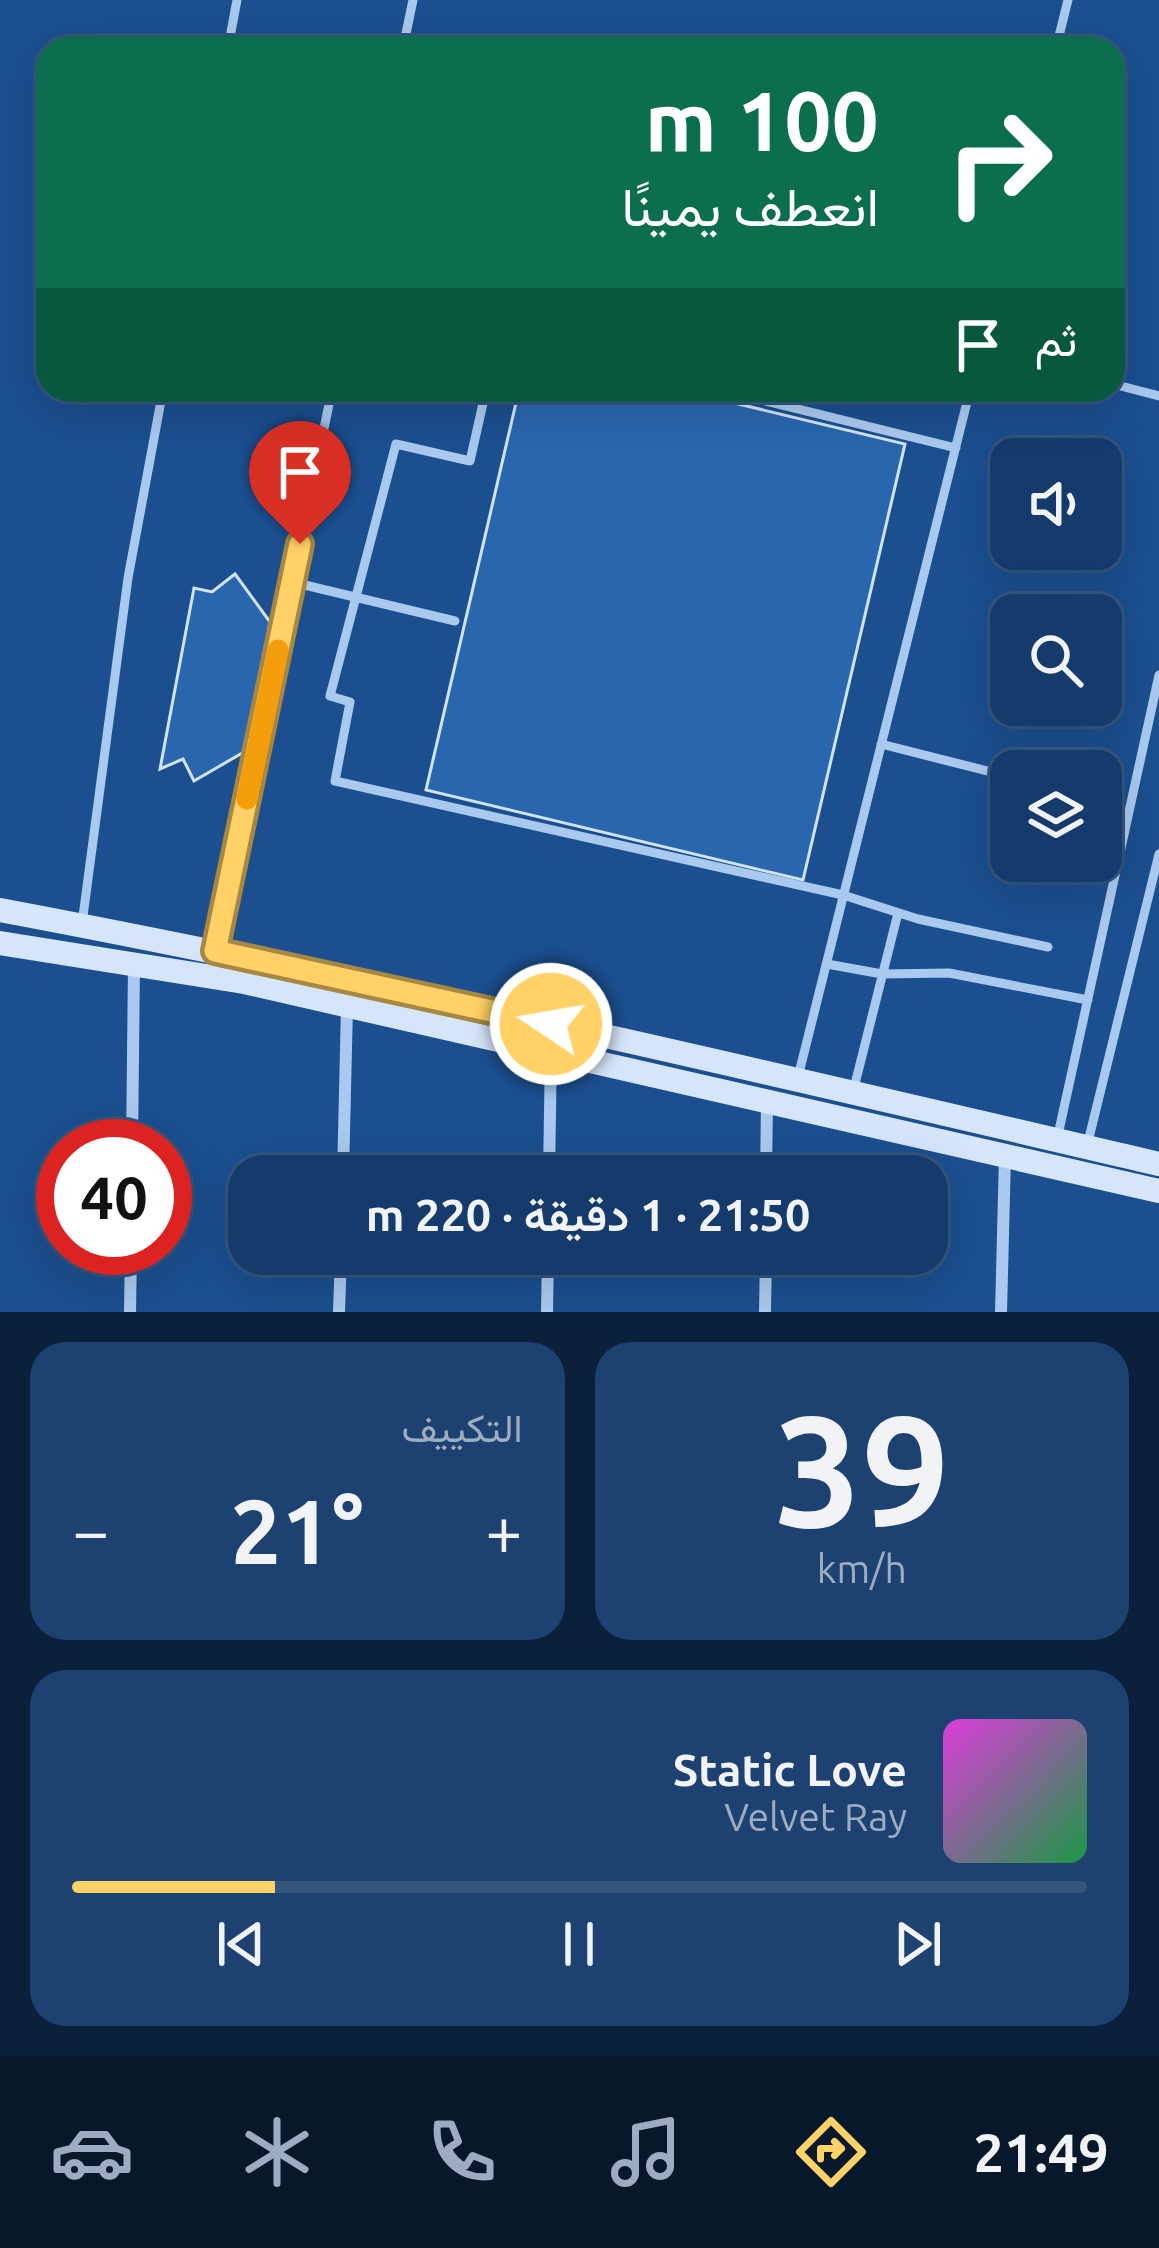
<!DOCTYPE html>
<html lang="ar">
<head>
<meta charset="utf-8">
<style>
  body { margin:0; font-family:Ubuntu,Vazirmatn,sans-serif; background:#1d4271; color:#f1f3f6; direction:rtl; height:100vh; display:flex; flex-direction:column; font-size:45px; white-space:nowrap }
  * { box-sizing:border-box; margin:0 }
  p { font-size:39px; color:#9dadc1 }
  .icon { flex:none; width:66px; height:66px; fill:none; stroke:currentColor; stroke-width:2; stroke-linecap:round; stroke-linejoin:round }
  .map { position:relative; height:1312px; overflow:hidden; direction:ltr }
  .panel { display:flex; flex-direction:column; gap:30px; padding:30px; background:#0b203b; flex:1 }
  .panel>* { flex:none }
  .guide { position:absolute; left:36px; top:36px; width:1089px; height:366px; border-radius:36px; box-shadow:0 12px 48px #0002,0 0 0 3px #33557e; direction:rtl; background:#0b6e4f; color:#fff; overflow:hidden }
  .buttons { position:absolute; left:990px; top:438px; display:grid; gap:24px }
  .buttons a { display:grid; place-items:center; width:132px; height:132px; border-radius:24px; background:#143b6b; box-shadow:0 12px 48px #0002,0 0 0 3px #33557e; font-size:60px }
  .speed { position:absolute; left:36px; top:1119px; display:flex; gap:24px; font-size:60px; font-weight:700; text-align:center }
  .speed>* { display:grid; place-content:center; width:156px; height:156px; border-radius:50%; background:#143b6b; box-shadow:0 12px 48px #0002,0 0 0 3px #33557e; line-height:1 }
  .speed .limit { border:18px solid #d22; background:#fff; color:#111 }
  .pin { position:absolute; display:grid; place-items:center; width:102px; height:102px; color:#fff; margin:-123px -51px; border-radius:50% 50% 50% 0; rotate:-45deg; box-shadow:0 0 12px #0007 }
  .pin .icon { rotate:45deg }
  .me { position:absolute; width:132px; margin:-66px; rotate:282deg; stroke-linejoin:round; filter:drop-shadow(0 0 9px #0008) }
  .turn { display:flex; align-items:center; gap:42px; height:252px; padding:0 48px; font-size:54px }
  .turn .icon { width:156px; height:156px; stroke-width:2.5 }
  .turn b { display:block; font-size:84px; line-height:102px }
  .then { display:flex; align-items:center; height:114px; padding:0 48px; background:#0003; gap:24px; font-size:45px }
  .big { font-size:90px; font-weight:600; line-height:1.1 }
  .panel .card { flex:1; display:flex; flex-direction:column; justify-content:center; gap:18px; min-width:0; padding:0 42px; border-radius:36px; background:#1d4271 }
  .panel .dial { align-items:center; gap:0 }
  .dial b { font-size:156px; line-height:1 }
  .song { display:flex; align-items:center; gap:36px }
  .cover { width:144px; height:144px; border-radius:18px; background:linear-gradient(135deg,hsl(300 70% 55%),hsl(140 70% 35%)) }
  .played { height:12px; border-radius:6px; background:linear-gradient(90deg,#ffd166 20%,#33557e 20%) }
  .keys { display:flex; justify-content:space-around; direction:ltr }
  .heat { display:flex; justify-content:space-between; align-items:center; font-size:66px; direction:ltr }
  .panel .tiles { flex:1; display:grid; gap:30px; grid-template-columns:1fr 1fr }
  .card:last-child { grid-column:span 2 }
  .trip { position:absolute; left:228px; top:1155px; width:720px; height:120px; border-radius:36px; background:#143b6b; box-shadow:0 12px 48px #0002,0 0 0 3px #33557e; font-weight:600; line-height:120px; text-align:center; direction:rtl }
  .tabs { display:flex; height:192px; justify-content:space-around; align-items:center; background:#08182b; color:#9dadc1 }
  .tabs .icon { width:84px; height:84px }
  .tabs .current { color:#ffd166 }
  .tabs b { font-size:54px; color:#f1f3f6 }
  .map>svg:first-child { display:block }
  .building { fill:#2a66ad; stroke:#cfe3fa; stroke-width:3 }
  .lines { fill:none; stroke-linecap:round; stroke-linejoin:round }
  .lane { stroke:#a9c9ee; stroke-width:9 }
  .street { stroke:#a9c9ee; stroke-width:12 }
  .secondary { stroke:#d6e6fa; stroke-width:24 }
  .route-casing { stroke:#a68842; stroke-width:30 }
  .route { stroke:#ffd166; stroke-width:21 }
  .slow { stroke:#f59e0b; stroke-width:21 }
</style>
</head>
<body>
<div class="map">
<svg width="1159" height="1312" viewBox="0 0 1159 1312">
  <rect width="100%" height="100%" fill="#1b4f8f"/>
  <path class="building" d="M519,390H680L905,444L803,880L426,790Z
    M235,574L270,622L249,749L194,781L183,759L160,769L194,588L212,592Z"/>
  <g class="lines">
    <path class="lane" d="M228,48L237,0
      M403,48L413,0
      M1056,48L1068,0
      M1113,384L1159,396
      M486,390L470,461L396,444L330,696L350,702L335,781L843,895L918,919L1048,947
      M721,390L956,448
      M292,582L455,621
      M881,744L1011,777
      M82,924L128,578L163,390
      M215,949L332,390
      M827,964L882,974L949,973L1088,1000
      M798,1077L970,390
      M854,1088L898,913
      M1058,1135L1159,675
      M1087,1146L1159,854"/>
    <path class="street" d="M132,1146L134,965
      M343,1176L347,1006
      M549,1176L551,1049
      M766,1176L767,1102
      M130,1312L131,1248
      M339,1312L341,1254
      M547,1312L548,1254
      M765,1312L766,1254
      M1001,1312L1005,1156"/>
    <path class="secondary" d="M0,910C389,983 774,1074 1159,1164
      M0,943L244,982L1159,1191"/>
  </g>
  <g class="lines">
    <g class="route-casing">
      <path id="route" d="M300,544L215,951L551,1024"/>
    </g>
    <use href="#route" class="route"/>
    <path class="slow" d="M247,799L278,650"/>
  </g>
</svg>
<div class="buttons">
<a><svg class="icon" aria-label="sound" viewBox="0 0 24 24"><path d="M4 9h4l5-4v14l-5-4H4zM17 9q2 3 0 6"/></svg></a>
<a><svg class="icon" aria-label="search" viewBox="0 0 24 24"><circle cx="10" cy="10" r="6"/><path d="M15 15l6 6"/></svg></a>
<a><svg class="icon" aria-label="layers" viewBox="0 0 24 24"><path d="M12 4l9 5-9 5-9-5zM3 14l9 5 9-5"/></svg></a>
</div>
<div class="speed"><div class="limit">40</div></div>
<div class="pin" style="left:300px;top:544px;background:#d93025"><svg class="icon" aria-label="arrive" viewBox="0 0 24 24"><path d="M6 21V4h12l-3 4 3 4H6"/></svg></div>
<svg class="me" style="left:551px;top:1024px" viewBox="-20 -20 40 40"><circle r="17" fill="#ffd166" stroke="#fff" stroke-width="3"/><path d="M0-11L8 9 0 5-8 9z" fill="#fff"/></svg>
<div class="trip">21:50 · 1 دقيقة · 220 m</div>
<div class="guide">
<div class="turn"><svg class="icon" aria-label="right" viewBox="0 0 24 24"><path d="M7 20v-9h11M14 6l5 5-5 5"/></svg><div><b>100 m</b>انعطف يمينًا</div></div>
<div class="then">ثم<svg class="icon" aria-label="arrive" viewBox="0 0 24 24"><path d="M6 21V4h12l-3 4 3 4H6"/></svg></div>
</div>
</div>
<section class="panel">
<div class="tiles">
<div class="card dial"><b>39</b><p>km/h</p></div>
<div class="card"><p>التكييف</p>
<div class="heat"><a>−</a><b class="big">21°</b><a>+</a></div>
</div>
<div class="card">
<div class="song"><i class="cover"></i><div><b>Static Love</b><p>Velvet Ray</p></div></div>
<div class="played"></div>
<div class="keys"><svg class="icon" aria-label="previous" viewBox="0 0 24 24"><path d="M18 5L8 12l10 7zM5 5v14"/></svg><svg class="icon" aria-label="pause" viewBox="0 0 24 24"><path d="M8 5v14M16 5v14"/></svg><svg class="icon" aria-label="next" viewBox="0 0 24 24"><path d="M6 5l10 7-10 7zM19 5v14"/></svg></div>
</div>
</div>
</section>
<nav class="tabs">
<b>21:49</b>
<svg class="icon current" aria-label="directions" viewBox="0 0 24 24"><path d="M12 3l9 9-9 9-9-9zM9 14v-3h6M13 9l2 2-2 2"/></svg>
<svg class="icon" aria-label="music" viewBox="0 0 24 24"><path d="M9 18V5l10-2v13"/><circle cx="6" cy="18" r="3"/><circle cx="16" cy="16" r="3"/></svg>
<svg class="icon" aria-label="phone" viewBox="0 0 24 24"><path d="M5 4h4l2 5-3 2q2 4 5 5l2-3 5 2v4C11 20 4 13 5 4z"/></svg>
<svg class="icon" aria-label="climate" viewBox="0 0 24 24"><path d="M12 3v18M4 7l16 10M4 17L20 7"/></svg>
<svg class="icon" aria-label="car" viewBox="0 0 24 24"><path d="M5 17H2v-5l4-1 3-4h7l3 4 3 1v5h-3M9 17h6M6 11h13"/><circle cx="7" cy="17" r="2"/><circle cx="17" cy="17" r="2"/></svg>
</nav>
</body>
</html>
